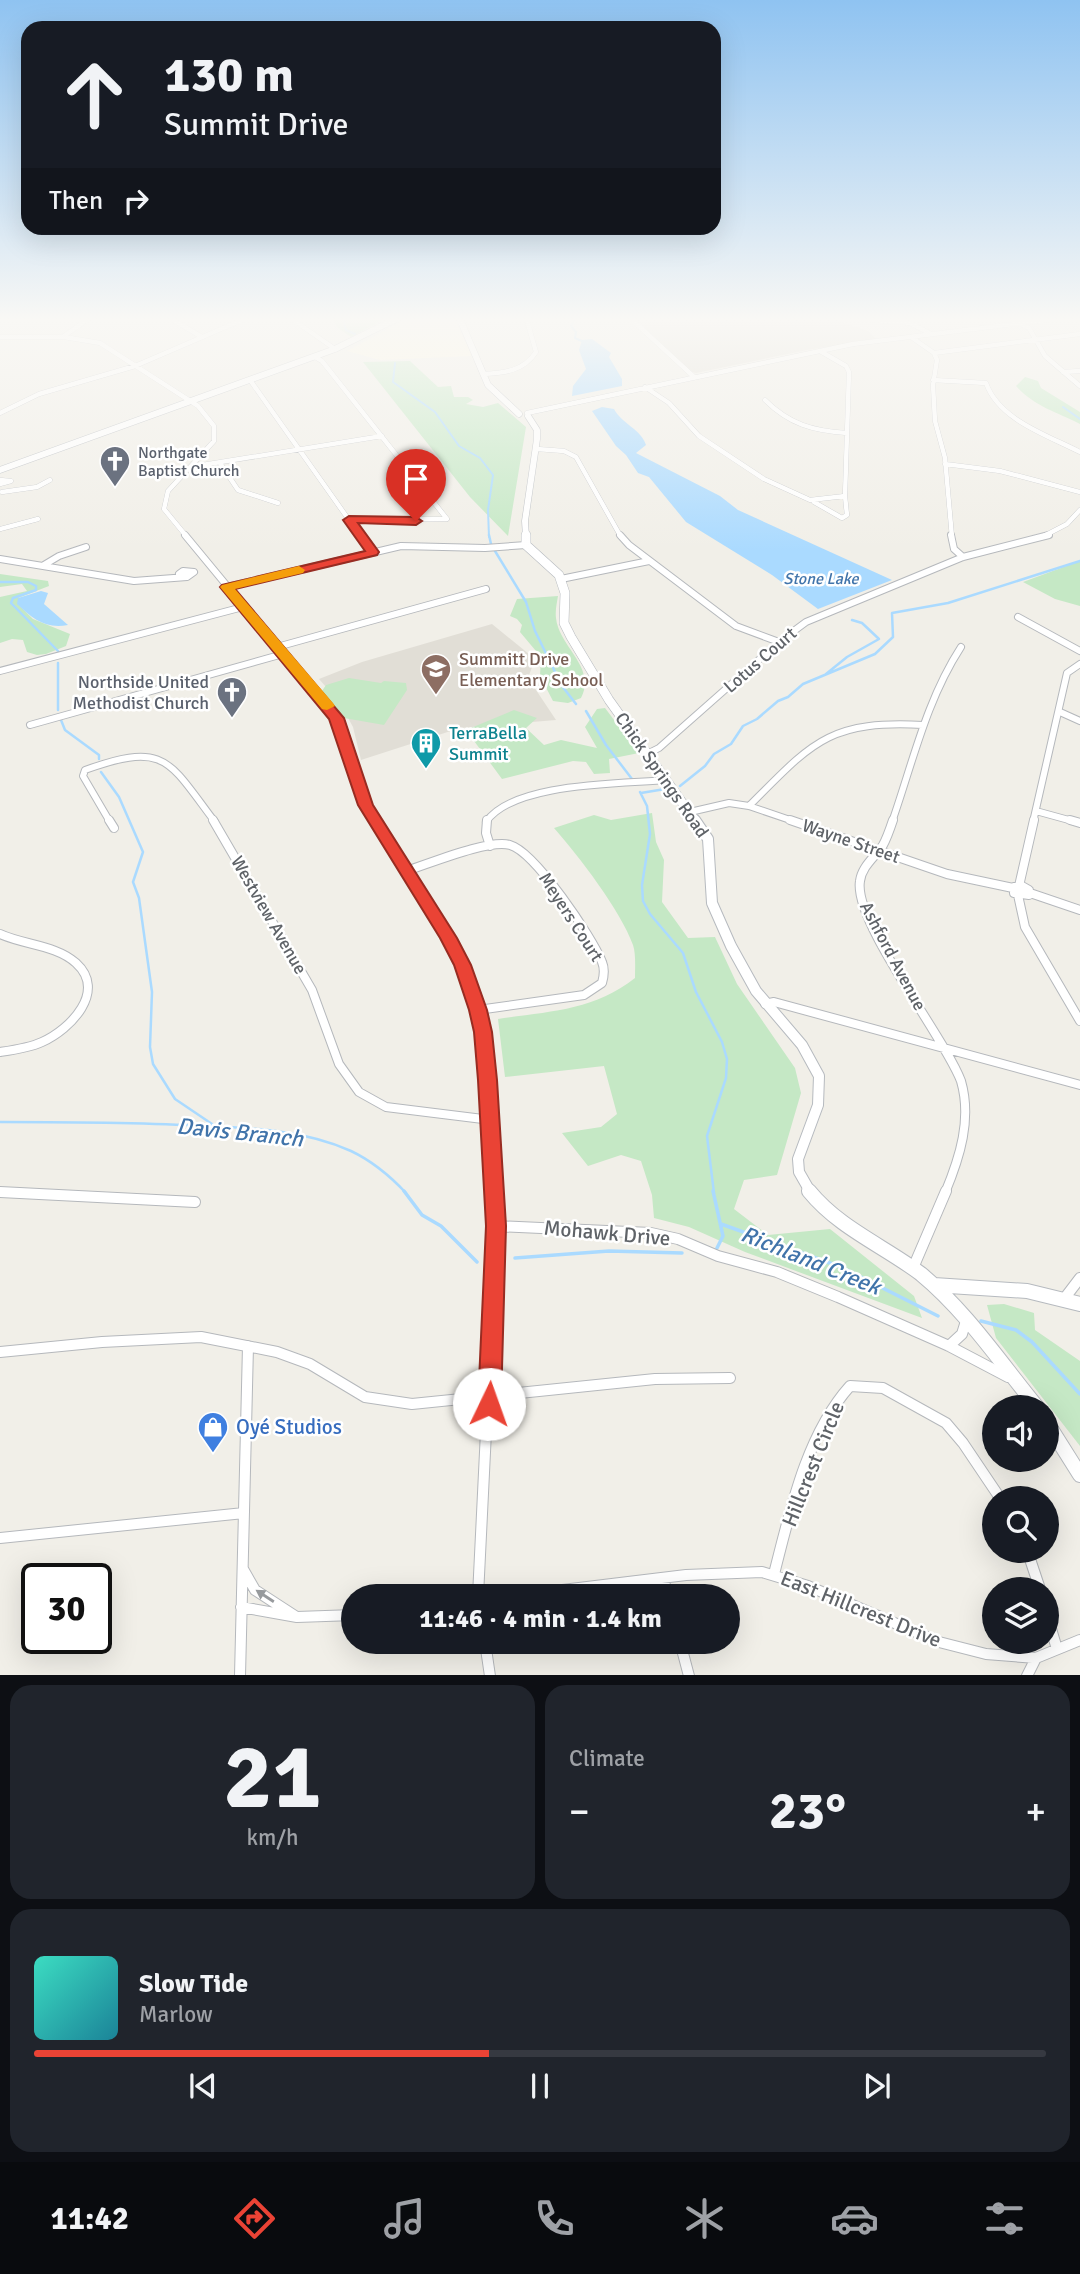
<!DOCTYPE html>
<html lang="en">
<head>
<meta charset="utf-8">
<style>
  body { margin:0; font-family:Signika,sans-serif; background:#20242c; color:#f1f3f6; height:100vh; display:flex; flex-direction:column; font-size:26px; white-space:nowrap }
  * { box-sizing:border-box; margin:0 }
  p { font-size:23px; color:#9ea1a6 }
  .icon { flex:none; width:38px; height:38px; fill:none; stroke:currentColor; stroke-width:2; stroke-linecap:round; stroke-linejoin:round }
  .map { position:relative; height:1675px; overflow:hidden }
  .side { display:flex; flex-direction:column; gap:10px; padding:10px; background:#0d0f14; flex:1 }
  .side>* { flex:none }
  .hud { position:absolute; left:21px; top:21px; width:700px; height:214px; border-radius:21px; box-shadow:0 7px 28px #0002; background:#171b24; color:#f1f3f6; overflow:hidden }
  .controls { position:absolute; left:982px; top:1395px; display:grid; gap:14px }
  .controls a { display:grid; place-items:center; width:77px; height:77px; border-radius:50%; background:#171b24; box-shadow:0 7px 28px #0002; font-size:35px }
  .speed { position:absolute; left:21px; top:1563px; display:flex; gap:14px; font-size:35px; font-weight:700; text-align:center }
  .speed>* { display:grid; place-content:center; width:91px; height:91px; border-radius:50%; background:#171b24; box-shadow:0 7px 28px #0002; line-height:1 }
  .speed .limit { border:4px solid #111; border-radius:10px; background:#fff; color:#111 }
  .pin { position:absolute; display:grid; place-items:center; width:60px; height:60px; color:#fff; margin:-72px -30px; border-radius:50% 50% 50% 0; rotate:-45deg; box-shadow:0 0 7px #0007 }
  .pin .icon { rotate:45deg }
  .me { position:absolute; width:77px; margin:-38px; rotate:3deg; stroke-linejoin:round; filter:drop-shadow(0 0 5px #0008) }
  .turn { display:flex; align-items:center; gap:24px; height:147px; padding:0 28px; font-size:32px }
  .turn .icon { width:91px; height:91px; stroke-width:2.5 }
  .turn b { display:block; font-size:49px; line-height:60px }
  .then { display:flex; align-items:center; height:66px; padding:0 28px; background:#0003; gap:14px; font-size:26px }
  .big { font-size:52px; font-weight:700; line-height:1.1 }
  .side .card { flex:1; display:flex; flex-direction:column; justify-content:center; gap:10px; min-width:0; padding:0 24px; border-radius:21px; background:#20242c }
  .side .dial { align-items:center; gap:0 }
  .dial b { font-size:91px; line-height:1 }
  .song { display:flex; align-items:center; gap:21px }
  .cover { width:84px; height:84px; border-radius:10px; background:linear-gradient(135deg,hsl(170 70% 55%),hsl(190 70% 35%)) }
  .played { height:7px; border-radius:4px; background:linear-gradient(90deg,#ea4335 45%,#363941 45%) }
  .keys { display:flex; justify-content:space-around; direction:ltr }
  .heat { display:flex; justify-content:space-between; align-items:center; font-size:38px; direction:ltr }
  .side .tiles { flex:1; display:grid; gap:10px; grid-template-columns:1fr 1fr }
  .card:last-child { grid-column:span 2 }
  .trip { position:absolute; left:341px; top:1584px; width:399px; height:70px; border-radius:35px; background:#171b24; box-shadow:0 7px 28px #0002; font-weight:700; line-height:70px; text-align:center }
  .tab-bar { display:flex; height:112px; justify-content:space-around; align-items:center; background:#090b0e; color:#9ea1a6 }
  .tab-bar .icon { width:49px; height:49px }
  .tab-bar .current { color:#ea4335 }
  .tab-bar b { font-size:32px; color:#f1f3f6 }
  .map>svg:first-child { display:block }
  .commercial { fill:#fef7e0 }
  .education { fill:#e1ded6 }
  .green { fill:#c5e8c5 }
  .water { fill:#aadaff }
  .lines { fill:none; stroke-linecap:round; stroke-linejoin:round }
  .stream-far2 { stroke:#aadaff; stroke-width:2 }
  .stream-far1 { stroke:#aadaff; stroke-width:2.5 }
  .stream { stroke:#aadaff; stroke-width:3.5 }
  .street-far3-casing { stroke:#b5b8bc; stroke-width:5 }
  .street-far2-casing { stroke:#b5b8bc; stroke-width:8 }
  .street-far1-casing { stroke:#b5b8bc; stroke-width:10 }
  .street-casing { stroke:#b5b8bc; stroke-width:12 }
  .secondary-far3-casing { stroke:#b6babf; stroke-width:7 }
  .secondary-far2-casing { stroke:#b6babf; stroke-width:10 }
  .secondary-far1-casing { stroke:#b6babf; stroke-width:12 }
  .secondary-casing { stroke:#b6babf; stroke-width:16 }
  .street-far3 { stroke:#fff; stroke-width:4.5 }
  .street-far2 { stroke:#fff; stroke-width:6 }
  .street-far1 { stroke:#fff; stroke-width:8 }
  .street { stroke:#fff; stroke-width:10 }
  .secondary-far3 { stroke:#fff; stroke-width:6 }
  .secondary-far2 { stroke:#fff; stroke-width:9 }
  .secondary-far1 { stroke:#fff; stroke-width:10 }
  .secondary { stroke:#fff; stroke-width:14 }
  .oneway { fill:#979a9d }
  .route { fill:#ea4335; stroke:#982c22; stroke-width:2 }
  .slow { fill:#f59e0b }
  .labels { text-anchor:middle; stroke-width:5; stroke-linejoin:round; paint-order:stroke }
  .far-worship-label { font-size:16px; fill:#5b616d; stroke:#fff; text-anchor:start }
  .far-water-label { font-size:16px; font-style:italic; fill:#4174aa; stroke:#fff }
  .education-label { font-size:18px; fill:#785e54; stroke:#fff; text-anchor:start }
  .street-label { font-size:18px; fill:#5f6368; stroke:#fff }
  .worship-label { font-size:18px; fill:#5b616d; stroke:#fff; text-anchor:end }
  .culture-label { font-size:18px; fill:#0d838f; stroke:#fff; text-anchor:start }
  .near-street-label { font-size:21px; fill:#5f6368; stroke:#fff }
  .near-shop-label { font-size:21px; fill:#366cbe; stroke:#fff; text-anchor:start }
  .near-water-label { font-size:23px; font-style:italic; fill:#4174aa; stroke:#fff }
</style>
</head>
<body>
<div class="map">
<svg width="1080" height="1676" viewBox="0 0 1080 1676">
  <rect width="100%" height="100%" fill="#f1efe8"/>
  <path class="commercial" d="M410,317H454L472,356L380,360L347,351Z"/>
  <path class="education" d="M633,317H828L868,331L876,339L807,350L696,373L689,371Z
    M492,624L535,659L528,678L556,720L460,728L361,760L353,727L340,703L319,679L362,662Z"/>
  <path class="green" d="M330,317H388L351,337L338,328Z
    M410,361L438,387L451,386L454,397H468L473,400L466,404L483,407L498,403L526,427L508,536L470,497L363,362Z
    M1025,377L1038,381L1041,388L1080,412V424C1057,412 1035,407 1016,386Z
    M1080,561V606L1055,599L1023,582Z
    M0,574L48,581L49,586L18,598V604L33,619L70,634L66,646L46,654L37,655L27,652L23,640L12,639L0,643V597L27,591L22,584L0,587Z
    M558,596C557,602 555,611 556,618C559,647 597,667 581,698L568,703L553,701L540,676L541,657L520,632L522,625L517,619L510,616L517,599Z
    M349,678L381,683L384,681L406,683L407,690L384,725L344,718L322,691L326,685Z
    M605,708L639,753L609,759L610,773L594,774L586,762L573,761L502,779L466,730L514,710L537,718L526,728L544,745L561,740L597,748L585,727L597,709Z
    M652,813L656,842L664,860L662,902L688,938L715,937L737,984L795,1068L801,1093L777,1175L744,1180L734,1209L768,1235L830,1229L914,1296L922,1318L745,1252L689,1227L654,1218L652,1195L641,1161L621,1155L588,1166L562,1133L601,1127L617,1114L604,1066L505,1077L498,1019C550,1011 593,1011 635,978C635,968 636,954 633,945C621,911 578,855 554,828L594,815L611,820Z
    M1004,1304L1034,1313L1035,1330L1080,1361V1446L996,1338L987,1305Z"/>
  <path class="water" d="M592,339L611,353L609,357L622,379V386L572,396L573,386L586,369L579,350L582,340Z
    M602,407L614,409C622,424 641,429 646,445L636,453L720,496L738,510L892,580L818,609L772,575L686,522L649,477L638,473L626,455L616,446L592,411Z
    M41,591L48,593L44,604L68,625C45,629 33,619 17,604L18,598Z"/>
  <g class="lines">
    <path class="stream-far2" d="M343,317L346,330L355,334
      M568,317L574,320L571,326L576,332L575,338L584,342
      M395,363L393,382L435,412L459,446L480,458L493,475L488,510L489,537
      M1063,407L1080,419"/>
    <path class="stream-far1" d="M489,535L491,544
      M495,551L526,602L535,631L562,686L576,704
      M0,582H28L36,586V590L13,598L11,603L58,651
      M58,663V710
      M826,674L847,657L879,639L862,623L852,620
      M586,711L606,745L632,779
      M61,720L65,730L99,755V759
      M101,772L119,797L143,852L133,882L139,898L152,992L150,1047L153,1064L175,1099L215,1126
      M680,786L705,766L714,754L731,744L743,726L757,719L778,701L788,697L803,684L875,654L893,637L892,613L948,603L1080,561
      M640,792L647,806L650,834L642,885L643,901L650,914L683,953L696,992L722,1042L727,1059L726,1078L707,1136L714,1193
      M641,793L665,789
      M0,1122C68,1122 136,1122 204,1126C252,1128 305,1130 351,1151C370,1160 391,1177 406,1193"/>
    <path class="stream" d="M404,1191L422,1215L441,1226L477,1262
      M713,1191L723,1236L717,1248
      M721,1224L841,1267L938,1316
      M515,1258L609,1251L682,1253
      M981,1321L1016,1330L1032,1342L1080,1394"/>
    <g class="street-far3-casing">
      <path id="street-far3" d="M168,317L202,337
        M289,317L335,349
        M629,317L693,376
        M1007,317L1029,328L1045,356L1080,386
        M872,320L910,323L931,334
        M64,336L91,317
        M0,337H64L100,343L198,406L214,426V441L168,491L164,509L187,537
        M911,337L934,353L937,360L933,385L935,421L945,458L952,537
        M934,353L1080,334
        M315,357L322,361L447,519L349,520
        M1063,372L1080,371
        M483,374C504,373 524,371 536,352L526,317
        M250,380L361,537
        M933,380L986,383C999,420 1047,435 1080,452
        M645,387L669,403L699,436L764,479L810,500L845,496L849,372L846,366L820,351
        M765,400C789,424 813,431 847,433
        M0,413L39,394L135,366L249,317
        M527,413L853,344L1070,317
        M537,449L564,451L576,457L621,537
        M220,463L238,490L278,503
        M945,464L1000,471L1080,492
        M190,467L382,436
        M0,480L11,481L0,484
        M2,492L37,487L50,480
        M814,502L842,518L847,515L845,496
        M0,529L38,519
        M1042,537L1067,524L1080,510"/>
    </g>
    <g class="street-far2-casing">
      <path id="street-far2" d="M185,535L336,718L366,805L376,822
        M360,535L372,552
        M620,535L629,545L736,626L779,642
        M951,535L954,549L963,557
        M0,559L134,581L187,577L194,572L183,571L179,574L182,577
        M44,565L59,556L86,547
        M561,579L649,561
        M227,587L401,546L485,548L526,545
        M1018,617L1080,651
        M277,647L486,589
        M0,671L243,607
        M1060,712L1080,721
        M30,725L283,654
        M649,753L659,748L779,642L806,622L963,557L1049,535
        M749,806C812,743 828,720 923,725
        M1036,811L1076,822
        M690,812L729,803L749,806L796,822
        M110,822L83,776L85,770C166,741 168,760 215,822
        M486,822C513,782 622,784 667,780
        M892,822C913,762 926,701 961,647
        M1033,822L1067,673L1080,664"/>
    </g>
    <g class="street-far1-casing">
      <path id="street-far1" d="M109,820L114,828
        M213,820L312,990L339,1064L359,1092L386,1107L491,1120
        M375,820C413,881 460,942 479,1012C494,1070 491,1134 494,1193
        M487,820L486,833L490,846
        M790,820L947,874L1013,888
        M893,820C890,829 887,838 883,845C875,857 862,866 860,881C853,922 944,1036 961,1081C972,1119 960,1157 945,1193
        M1070,820L1080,823
        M406,871C429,864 488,839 510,845C535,852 592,937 602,962C605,969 604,976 602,983L584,995L478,1010
        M1019,886L1034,820
        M1022,886L1029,890V895L1014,893V887Z
        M1030,893L1080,910
        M1018,895L1025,927L1080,1021
        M0,934C24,945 56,945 76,963C107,991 71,1029 42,1042C29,1048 14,1050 0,1052
        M765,1004L774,1002L1080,1085
        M0,1192L24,1193"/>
    </g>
    <g class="street-casing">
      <path id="street" d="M0,1192L195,1202
        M496,1226L651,1233L678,1239L718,1256L777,1272L838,1297L949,1346L1008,1377
        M913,1268L946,1191
        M1064,1299L1080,1278
        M949,1346L962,1334L966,1321
        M0,1352L102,1342L201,1337L277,1352L310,1364L365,1397L412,1404L655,1379L730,1378
        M0,1538L244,1513
        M1027,1550L1040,1589
        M243,1569L255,1590L295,1616
        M774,1574C790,1512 806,1435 850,1386L883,1388L946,1423L963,1443L1000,1498
        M663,1578L668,1596
        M478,1596L496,1226L494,1191
        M513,1596L686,1575L762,1572L808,1586L939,1642L986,1654L1036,1658L1080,1640
        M241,1607L297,1617L354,1615
        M1046,1612L1057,1649
        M485,1642L490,1676
        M680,1642L689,1676
        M240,1676L248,1346
        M1027,1676L1036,1658"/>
    </g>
    <g class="secondary-far3-casing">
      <path id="secondary-far3" d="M459,317L488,385L519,414
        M0,470L335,349L400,317
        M526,537L525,521L537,439V430L528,416"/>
    </g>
    <g class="secondary-far2-casing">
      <path id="secondary-far2" d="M526,535V545L559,575L565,593L564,623L571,637L609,700L696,822"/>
    </g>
    <g class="secondary-far1-casing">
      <path id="secondary-far1" d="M695,820L708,839L712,903L731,946L756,991L802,1045L819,1076L818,1105L798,1159L799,1172L811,1193"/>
    </g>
    <g class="secondary-casing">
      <path id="secondary" d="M809,1191C839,1228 884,1246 921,1274C966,1311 1000,1362 1037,1407
        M934,1285L1027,1291L1080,1304
        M1046,1421L1080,1475"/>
    </g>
    <use href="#street-far3" class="street-far3"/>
    <use href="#street-far2" class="street-far2"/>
    <use href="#street-far1" class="street-far1"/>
    <use href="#street" class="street"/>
    <use href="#secondary-far3" class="secondary-far3"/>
    <use href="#secondary-far2" class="secondary-far2"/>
    <use href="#secondary-far1" class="secondary-far1"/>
    <use href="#secondary" class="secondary"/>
  </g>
  <defs><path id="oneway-solid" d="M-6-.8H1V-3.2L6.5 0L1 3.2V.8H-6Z" transform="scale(1.75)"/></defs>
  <use class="oneway" href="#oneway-solid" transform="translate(265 1596) rotate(-147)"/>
  <linearGradient id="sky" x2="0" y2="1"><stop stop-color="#8fc3f1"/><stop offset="0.58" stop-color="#f9f8f5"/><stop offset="1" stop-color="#f9f8f5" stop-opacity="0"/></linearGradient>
  <rect width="1080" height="551" fill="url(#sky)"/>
  <path class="route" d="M349,516L416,517L422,521L416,525L358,523L379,552L377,555L235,589L344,718L373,805L457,938L471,965L487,1010L492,1032L497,1080L506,1226L501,1404L497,1411L489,1414L481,1411L478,1404L486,1226L478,1080L474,1032L469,1010L454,965L440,938L358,805L329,719L220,587L222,585L365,551L343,520Z"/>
  <path class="slow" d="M299,566L305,570L303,573L235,589L333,703L335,706L327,710L322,709L220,587L222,585Z"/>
  <defs>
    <g id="church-pin" transform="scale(1.575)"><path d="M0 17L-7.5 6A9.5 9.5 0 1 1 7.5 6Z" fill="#6b7280" stroke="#fff"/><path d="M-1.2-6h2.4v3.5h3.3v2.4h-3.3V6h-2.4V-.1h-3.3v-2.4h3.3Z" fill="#fff"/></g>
    <g id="school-pin" transform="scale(1.575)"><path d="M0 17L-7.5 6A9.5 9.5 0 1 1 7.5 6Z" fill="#8d6e63" stroke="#fff"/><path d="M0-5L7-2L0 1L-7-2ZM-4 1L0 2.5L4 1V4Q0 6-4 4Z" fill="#fff"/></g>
    <g id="building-pin" transform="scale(1.575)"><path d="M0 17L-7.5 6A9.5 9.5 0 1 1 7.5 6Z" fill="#0f9aa8" stroke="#fff"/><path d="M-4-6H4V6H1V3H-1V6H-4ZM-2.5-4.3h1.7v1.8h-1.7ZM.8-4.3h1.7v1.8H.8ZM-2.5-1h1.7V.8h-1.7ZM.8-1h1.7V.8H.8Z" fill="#fff"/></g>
    <g id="shop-pin" transform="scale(1.575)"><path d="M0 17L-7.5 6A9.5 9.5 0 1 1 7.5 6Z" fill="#3f7fe0" stroke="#fff"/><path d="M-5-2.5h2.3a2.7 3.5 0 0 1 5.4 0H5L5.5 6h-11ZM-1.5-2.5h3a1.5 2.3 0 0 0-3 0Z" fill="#fff"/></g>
  </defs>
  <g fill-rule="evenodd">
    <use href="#church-pin" x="115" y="461"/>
    <use href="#school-pin" x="436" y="669"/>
    <use href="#church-pin" x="232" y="692"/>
    <use href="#building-pin" x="426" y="743"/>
    <use href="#shop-pin" x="213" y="1427"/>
  </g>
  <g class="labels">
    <g class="far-worship-label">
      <text x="138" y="458">Northgate<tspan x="138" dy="18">Baptist Church</tspan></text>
    </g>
    <g class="far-water-label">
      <text x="821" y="584">Stone Lake</text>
    </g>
    <g class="education-label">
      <text x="459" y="665">Summitt Drive<tspan x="459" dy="21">Elementary School</tspan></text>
    </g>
    <g class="street-label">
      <text transform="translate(760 660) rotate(-41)" y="6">Lotus Court</text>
      <text transform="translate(662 775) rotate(55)" y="6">Chick Springs Road</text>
      <text transform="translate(851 841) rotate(19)" y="6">Wayne Street</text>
      <text transform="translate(269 915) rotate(60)" y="6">Westview Avenue</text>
      <text transform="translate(571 917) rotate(57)" y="6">Meyers Court</text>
      <text transform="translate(893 956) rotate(62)" y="6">Ashford Avenue</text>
    </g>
    <g class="worship-label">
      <text x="209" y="688">Northside United<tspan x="209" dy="21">Methodist Church</tspan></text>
    </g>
    <g class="culture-label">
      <text x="449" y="739">TerraBella<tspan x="449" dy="21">Summit</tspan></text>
    </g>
    <g class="near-street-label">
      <text transform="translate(607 1233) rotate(5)" y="7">Mohawk Drive</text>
      <text transform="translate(813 1464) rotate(-68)" y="7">Hillcrest Circle</text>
      <text transform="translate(861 1609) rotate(22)" y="7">East Hillcrest Drive</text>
    </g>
    <g class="near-shop-label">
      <text x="236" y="1434">Oyé Studios</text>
    </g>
    <g class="near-water-label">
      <text transform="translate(240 1132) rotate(6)" y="8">Davis Branch</text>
      <text transform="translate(811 1260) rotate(22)" y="8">Richland Creek</text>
    </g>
  </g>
</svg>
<div class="controls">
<a><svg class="icon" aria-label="sound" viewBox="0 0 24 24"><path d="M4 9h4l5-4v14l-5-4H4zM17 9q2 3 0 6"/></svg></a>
<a><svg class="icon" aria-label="search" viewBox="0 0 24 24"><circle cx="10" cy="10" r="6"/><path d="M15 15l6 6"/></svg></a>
<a><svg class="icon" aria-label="layers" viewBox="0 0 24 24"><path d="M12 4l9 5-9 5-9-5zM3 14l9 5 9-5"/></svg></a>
</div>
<div class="speed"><div class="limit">30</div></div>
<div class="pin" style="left:416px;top:521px;background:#d93025"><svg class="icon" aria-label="arrive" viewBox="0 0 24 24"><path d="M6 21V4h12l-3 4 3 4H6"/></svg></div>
<svg class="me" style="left:489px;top:1404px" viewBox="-20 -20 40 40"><circle r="19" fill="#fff"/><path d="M0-13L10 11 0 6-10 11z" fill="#ea4335"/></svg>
<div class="trip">11:46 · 4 min · 1.4 km</div>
<div class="hud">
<div class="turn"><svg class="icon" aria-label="ahead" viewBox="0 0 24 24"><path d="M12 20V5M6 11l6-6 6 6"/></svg><div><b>130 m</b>Summit Drive</div></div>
<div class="then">Then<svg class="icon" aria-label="right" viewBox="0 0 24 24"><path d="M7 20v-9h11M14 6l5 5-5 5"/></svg></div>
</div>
</div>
<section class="side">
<div class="tiles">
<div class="card dial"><b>21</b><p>km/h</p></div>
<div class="card"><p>Climate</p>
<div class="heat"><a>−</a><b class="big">23°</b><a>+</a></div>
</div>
<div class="card">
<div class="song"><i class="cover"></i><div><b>Slow Tide</b><p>Marlow</p></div></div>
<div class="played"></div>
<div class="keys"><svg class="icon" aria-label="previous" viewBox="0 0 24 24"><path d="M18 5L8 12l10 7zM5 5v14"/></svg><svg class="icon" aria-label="pause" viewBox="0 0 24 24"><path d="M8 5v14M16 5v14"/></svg><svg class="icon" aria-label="next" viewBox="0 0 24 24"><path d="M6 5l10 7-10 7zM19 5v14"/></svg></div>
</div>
</div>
</section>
<nav class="tab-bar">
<b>11:42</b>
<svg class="icon current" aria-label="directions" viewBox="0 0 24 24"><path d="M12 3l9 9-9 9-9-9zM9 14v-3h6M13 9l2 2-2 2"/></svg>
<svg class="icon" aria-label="music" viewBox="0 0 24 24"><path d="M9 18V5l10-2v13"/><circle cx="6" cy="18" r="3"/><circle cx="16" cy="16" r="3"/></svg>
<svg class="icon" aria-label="phone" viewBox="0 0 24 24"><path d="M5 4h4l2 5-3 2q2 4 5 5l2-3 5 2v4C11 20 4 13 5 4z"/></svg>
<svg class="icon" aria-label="climate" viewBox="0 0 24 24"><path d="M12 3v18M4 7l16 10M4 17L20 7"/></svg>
<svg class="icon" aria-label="car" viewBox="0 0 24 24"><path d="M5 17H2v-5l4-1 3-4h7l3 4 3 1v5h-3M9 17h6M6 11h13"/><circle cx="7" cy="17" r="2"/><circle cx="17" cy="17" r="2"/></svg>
<svg class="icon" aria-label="filters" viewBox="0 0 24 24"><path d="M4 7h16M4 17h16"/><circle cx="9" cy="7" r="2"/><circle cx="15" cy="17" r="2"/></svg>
</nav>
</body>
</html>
